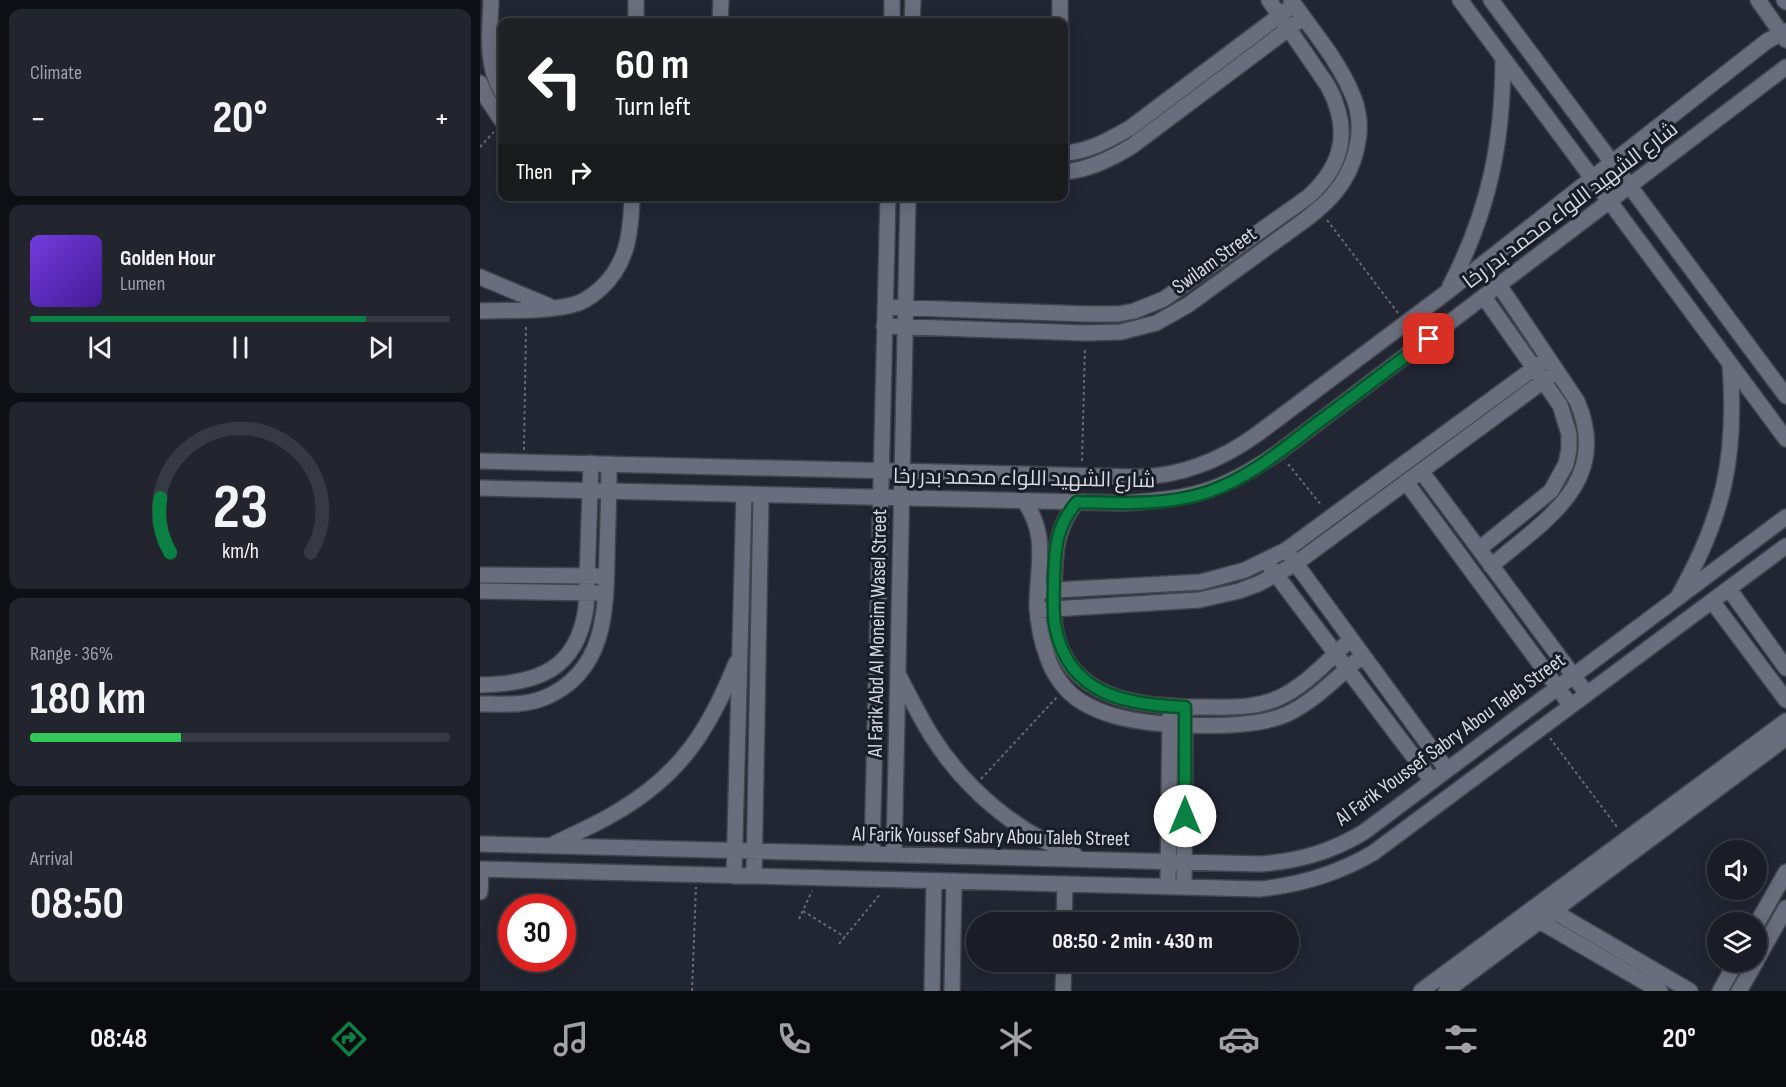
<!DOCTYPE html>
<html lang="en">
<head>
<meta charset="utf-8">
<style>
  body { margin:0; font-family:"Sofia Sans Condensed",Cairo,sans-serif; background:#23252e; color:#f1f3f6; height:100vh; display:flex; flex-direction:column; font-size:22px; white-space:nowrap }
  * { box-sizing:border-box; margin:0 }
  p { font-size:20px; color:#9fa1a7 }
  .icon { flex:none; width:33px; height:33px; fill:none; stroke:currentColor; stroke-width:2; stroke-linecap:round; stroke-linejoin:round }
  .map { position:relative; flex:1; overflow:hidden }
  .side { display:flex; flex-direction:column; gap:9px; padding:9px; background:#0e0f15; width:480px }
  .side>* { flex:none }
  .top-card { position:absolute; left:18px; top:18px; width:570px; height:183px; border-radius:12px; box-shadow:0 3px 15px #0003,0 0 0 2px #383a43; background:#202124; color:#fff; overflow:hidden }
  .fabs { position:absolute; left:1227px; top:840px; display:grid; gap:12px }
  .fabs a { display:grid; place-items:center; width:60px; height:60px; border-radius:50%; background:#1a1c26; box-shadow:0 3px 15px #0003,0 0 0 2px #383a43; font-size:30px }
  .speed { position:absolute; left:18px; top:894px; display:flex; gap:12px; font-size:30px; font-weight:700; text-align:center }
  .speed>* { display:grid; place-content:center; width:78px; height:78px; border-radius:50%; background:#1a1c26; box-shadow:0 3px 15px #0003,0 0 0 2px #383a43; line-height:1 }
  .speed .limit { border:9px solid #d22; background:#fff; color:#111 }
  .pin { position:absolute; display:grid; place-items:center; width:51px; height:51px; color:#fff; margin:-26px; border-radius:12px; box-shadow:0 3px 9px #0006 }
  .me { position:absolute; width:66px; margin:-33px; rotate:0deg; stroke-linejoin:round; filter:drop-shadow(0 0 4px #0008) }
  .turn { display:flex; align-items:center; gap:21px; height:126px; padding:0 18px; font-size:27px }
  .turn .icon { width:78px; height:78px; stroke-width:2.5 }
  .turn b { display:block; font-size:42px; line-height:51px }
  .then { display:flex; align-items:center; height:57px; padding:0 18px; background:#0003; gap:12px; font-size:22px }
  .big { font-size:45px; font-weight:700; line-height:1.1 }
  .side .tile { flex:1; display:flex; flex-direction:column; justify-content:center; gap:9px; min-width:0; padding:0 21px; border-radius:12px; background:#23252e }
  .side .dial { align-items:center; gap:0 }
  .dial svg { height:156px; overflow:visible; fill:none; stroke:#383a43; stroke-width:7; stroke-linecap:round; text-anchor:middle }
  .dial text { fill:#f1f3f6; stroke:none }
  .song { display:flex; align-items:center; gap:18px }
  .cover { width:72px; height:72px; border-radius:9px; background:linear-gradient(135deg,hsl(260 70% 55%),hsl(260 70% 35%)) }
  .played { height:6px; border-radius:3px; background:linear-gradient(90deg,#0b8043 80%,#383a43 80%) }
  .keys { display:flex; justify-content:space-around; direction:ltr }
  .heat { display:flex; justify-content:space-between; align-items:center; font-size:33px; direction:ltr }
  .charge { height:9px; border-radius:4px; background:linear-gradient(90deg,#34c759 36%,#383a43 0) }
  .trip { position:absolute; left:486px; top:912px; width:333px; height:60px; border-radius:30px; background:#1a1c26; box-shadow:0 3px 15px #0003,0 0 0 2px #383a43; font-weight:700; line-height:60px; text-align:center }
  .tab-bar { display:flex; height:96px; justify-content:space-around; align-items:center; background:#0a0b0f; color:#9fa1a7 }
  .tab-bar .icon { width:42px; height:42px }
  .tab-bar .on { color:#0b8043 }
  .tab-bar b { font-size:27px; color:#f1f3f6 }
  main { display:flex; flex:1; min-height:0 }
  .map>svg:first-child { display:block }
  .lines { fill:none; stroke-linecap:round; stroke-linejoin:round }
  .minor-casing { stroke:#41444d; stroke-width:18 }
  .tertiary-casing { stroke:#41444d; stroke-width:18 }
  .path { stroke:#666974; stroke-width:2; stroke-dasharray:3 3; stroke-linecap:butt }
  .minor { stroke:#6a6e7c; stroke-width:15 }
  .tertiary { stroke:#6a6e7c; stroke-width:15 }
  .route-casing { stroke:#07532c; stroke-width:15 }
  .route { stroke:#0b8043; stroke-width:10 }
  .labels { text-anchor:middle; stroke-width:6; stroke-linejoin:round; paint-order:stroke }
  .street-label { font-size:21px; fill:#d7d9e1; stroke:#191d28 }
</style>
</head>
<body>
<main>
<section class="side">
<div class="tile"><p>Climate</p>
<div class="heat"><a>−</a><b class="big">20°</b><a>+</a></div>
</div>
<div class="tile">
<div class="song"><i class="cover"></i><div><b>Golden Hour</b><p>Lumen</p></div></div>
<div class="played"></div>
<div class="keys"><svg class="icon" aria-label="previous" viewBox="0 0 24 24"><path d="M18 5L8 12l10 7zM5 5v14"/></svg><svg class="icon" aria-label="pause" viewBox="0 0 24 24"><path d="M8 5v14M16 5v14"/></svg><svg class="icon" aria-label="next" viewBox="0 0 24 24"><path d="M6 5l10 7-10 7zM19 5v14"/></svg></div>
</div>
<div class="tile dial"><svg viewBox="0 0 100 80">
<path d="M14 69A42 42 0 1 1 86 69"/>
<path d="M14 69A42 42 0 0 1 9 41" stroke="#0b8043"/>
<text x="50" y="56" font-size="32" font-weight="700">23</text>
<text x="50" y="72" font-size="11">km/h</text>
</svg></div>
<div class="tile"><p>Range · 36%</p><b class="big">180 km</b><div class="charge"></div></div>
<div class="tile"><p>Arrival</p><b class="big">08:50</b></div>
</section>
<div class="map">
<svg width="1306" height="991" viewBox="0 0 1306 991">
  <rect width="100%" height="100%" fill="#222632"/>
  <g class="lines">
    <g class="minor-casing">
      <path id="minor" d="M11,0C10,32 5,64 22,92
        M1278,0L1306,40
        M1304,0L1306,2
        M156,22V0
        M240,22L241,0
        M412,22V0
        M432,22L433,0
        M580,22V0
        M0,83L6,97L22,121
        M584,153C608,152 629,140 650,128L807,10
        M584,172C609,170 631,159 652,146L816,23
        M0,277L69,306
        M405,307L606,314H638L654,311L684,299L828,197C864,165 871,129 848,86L789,0
        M0,311C30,310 63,312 92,305C102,303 112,296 120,289C148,264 151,232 152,196
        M404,326L605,333L641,332L676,323L708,305C735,285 762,266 789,246C828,217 867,197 877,146C881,129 879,111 873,96C859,61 832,30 811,0
        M941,471L1107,694
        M926,482L1091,706
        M544,501C569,535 557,568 557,606C558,623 561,640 567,656C573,674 585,692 602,702C612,708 624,713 635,716C675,727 770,731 807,714C835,701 858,676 882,656
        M597,502C575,528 575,555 574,587C574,601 573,615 575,628C588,700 659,707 720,707C746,707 771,709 796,699C825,687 848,660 870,640
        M999,549L1071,491L1086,464L1089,449V434L1080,405L1004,297
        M811,557L967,770
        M1011,566C1065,520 1132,482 1097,401L1019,285
        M791,568L952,781
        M0,575L118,576
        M1249,589L1306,668
        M0,591L117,593
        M558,591L721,582L765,570L806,550L1068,358
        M1232,601L1306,700
        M557,610L719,600L759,591L778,584L815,564L1077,371
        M418,674C429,695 440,718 453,738C487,791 537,832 595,855
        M0,685C57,684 97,670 106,608L111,463
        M0,704C21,704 44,706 64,698C127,672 126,608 127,552C128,522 129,493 129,464
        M0,844L780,864C819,861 851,852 884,832L1306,517
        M70,846C93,834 118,824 140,810C202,773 230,728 256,663
        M392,854L408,196
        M414,855L428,196
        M0,869L779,889C821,885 857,874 893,853L1306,546
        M254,876L264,494
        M274,876L281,495
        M688,886L690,715
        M704,887L705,716
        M0,892L1,869
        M1068,908L1210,991
        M1054,918L1180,991
        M584,922L585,884
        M1276,925L1306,872
        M1276,961L1306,908
        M452,991L454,881
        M472,991L474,881
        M583,991L584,962
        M941,991L1306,721
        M966,991L1306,738
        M1240,991L1256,962
        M1259,991L1276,962"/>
    </g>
    <g class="tertiary-casing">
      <path id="tertiary" d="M980,0L1306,439
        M1011,0L1306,396
        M970,286C1009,211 1023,142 1023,58
        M0,461L658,477C703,476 741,460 776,435L967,292L1287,41L1306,31
        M0,488L643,503C712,499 741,492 799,452L1306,67
        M1198,597C1244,516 1257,457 1250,364"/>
    </g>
    <path class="path" d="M0,147L14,132
      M847,220L918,313
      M44,450L46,324
      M602,461L605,347
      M808,464L842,506
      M1070,738L1137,827
      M501,779L577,697
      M323,911L365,937
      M319,919L332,891
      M359,944L401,893
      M212,991L216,887"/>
    <use href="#minor" class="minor"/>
    <use href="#tertiary" class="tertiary"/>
  </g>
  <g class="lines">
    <g class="route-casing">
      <path id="route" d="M705,816V707C647,705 590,695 576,630C572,614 574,596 574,579C575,549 576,526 597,502C640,503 686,506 728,492C769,478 802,450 836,424C874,396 911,367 949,339"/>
    </g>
    <use href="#route" class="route"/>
  </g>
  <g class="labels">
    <g class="street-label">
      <text transform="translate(1090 205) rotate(-37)" y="7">شارع الشهيد اللواء محمد بدر رخا</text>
      <text transform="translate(734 260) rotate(-36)" y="7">Swilam Street</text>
      <text transform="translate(544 478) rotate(1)" y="7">شارع الشهيد اللواء محمد بدر رخا</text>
      <text transform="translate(397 633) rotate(-89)" y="7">Al Farik Abd Al Moneim Wasel Street</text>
      <text transform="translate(970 739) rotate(-36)" y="7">Al Farik Youssef Sabry Abou Taleb Street</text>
      <text transform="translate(511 836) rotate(1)" y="7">Al Farik Youssef Sabry Abou Taleb Street</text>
    </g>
  </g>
</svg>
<div class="fabs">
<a><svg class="icon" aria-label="sound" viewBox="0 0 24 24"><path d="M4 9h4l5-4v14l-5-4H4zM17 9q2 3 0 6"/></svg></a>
<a><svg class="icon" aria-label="layers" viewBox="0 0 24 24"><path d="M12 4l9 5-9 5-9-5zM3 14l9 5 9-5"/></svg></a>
</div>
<div class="speed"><div class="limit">30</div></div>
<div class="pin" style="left:949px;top:339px;background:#d93025"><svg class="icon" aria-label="arrive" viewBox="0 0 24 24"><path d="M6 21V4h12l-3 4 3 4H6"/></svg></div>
<svg class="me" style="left:705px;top:816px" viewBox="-20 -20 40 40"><circle r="19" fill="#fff"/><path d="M0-13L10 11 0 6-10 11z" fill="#0b8043"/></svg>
<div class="trip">08:50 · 2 min · 430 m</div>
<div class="top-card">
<div class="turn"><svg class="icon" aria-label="left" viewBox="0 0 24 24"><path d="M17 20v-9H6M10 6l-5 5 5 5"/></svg><div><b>60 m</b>Turn left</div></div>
<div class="then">Then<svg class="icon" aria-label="right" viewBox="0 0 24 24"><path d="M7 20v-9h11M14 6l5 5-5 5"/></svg></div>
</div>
</div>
</main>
<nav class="tab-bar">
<b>08:48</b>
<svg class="icon on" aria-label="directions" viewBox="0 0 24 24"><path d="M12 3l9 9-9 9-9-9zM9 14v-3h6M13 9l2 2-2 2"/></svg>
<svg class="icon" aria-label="music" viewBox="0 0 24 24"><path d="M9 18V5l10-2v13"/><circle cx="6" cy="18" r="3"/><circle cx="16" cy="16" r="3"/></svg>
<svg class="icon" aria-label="phone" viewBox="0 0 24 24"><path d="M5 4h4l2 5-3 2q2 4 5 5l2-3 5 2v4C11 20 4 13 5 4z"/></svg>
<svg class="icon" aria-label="climate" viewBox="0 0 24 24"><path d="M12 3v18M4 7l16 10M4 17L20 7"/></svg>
<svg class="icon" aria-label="car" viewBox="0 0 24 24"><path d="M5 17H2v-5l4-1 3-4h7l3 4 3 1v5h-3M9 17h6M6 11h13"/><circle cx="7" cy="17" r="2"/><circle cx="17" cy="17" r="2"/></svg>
<svg class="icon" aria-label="filters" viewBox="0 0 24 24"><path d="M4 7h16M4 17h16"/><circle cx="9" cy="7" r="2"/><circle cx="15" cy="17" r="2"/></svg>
<b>20°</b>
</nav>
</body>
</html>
